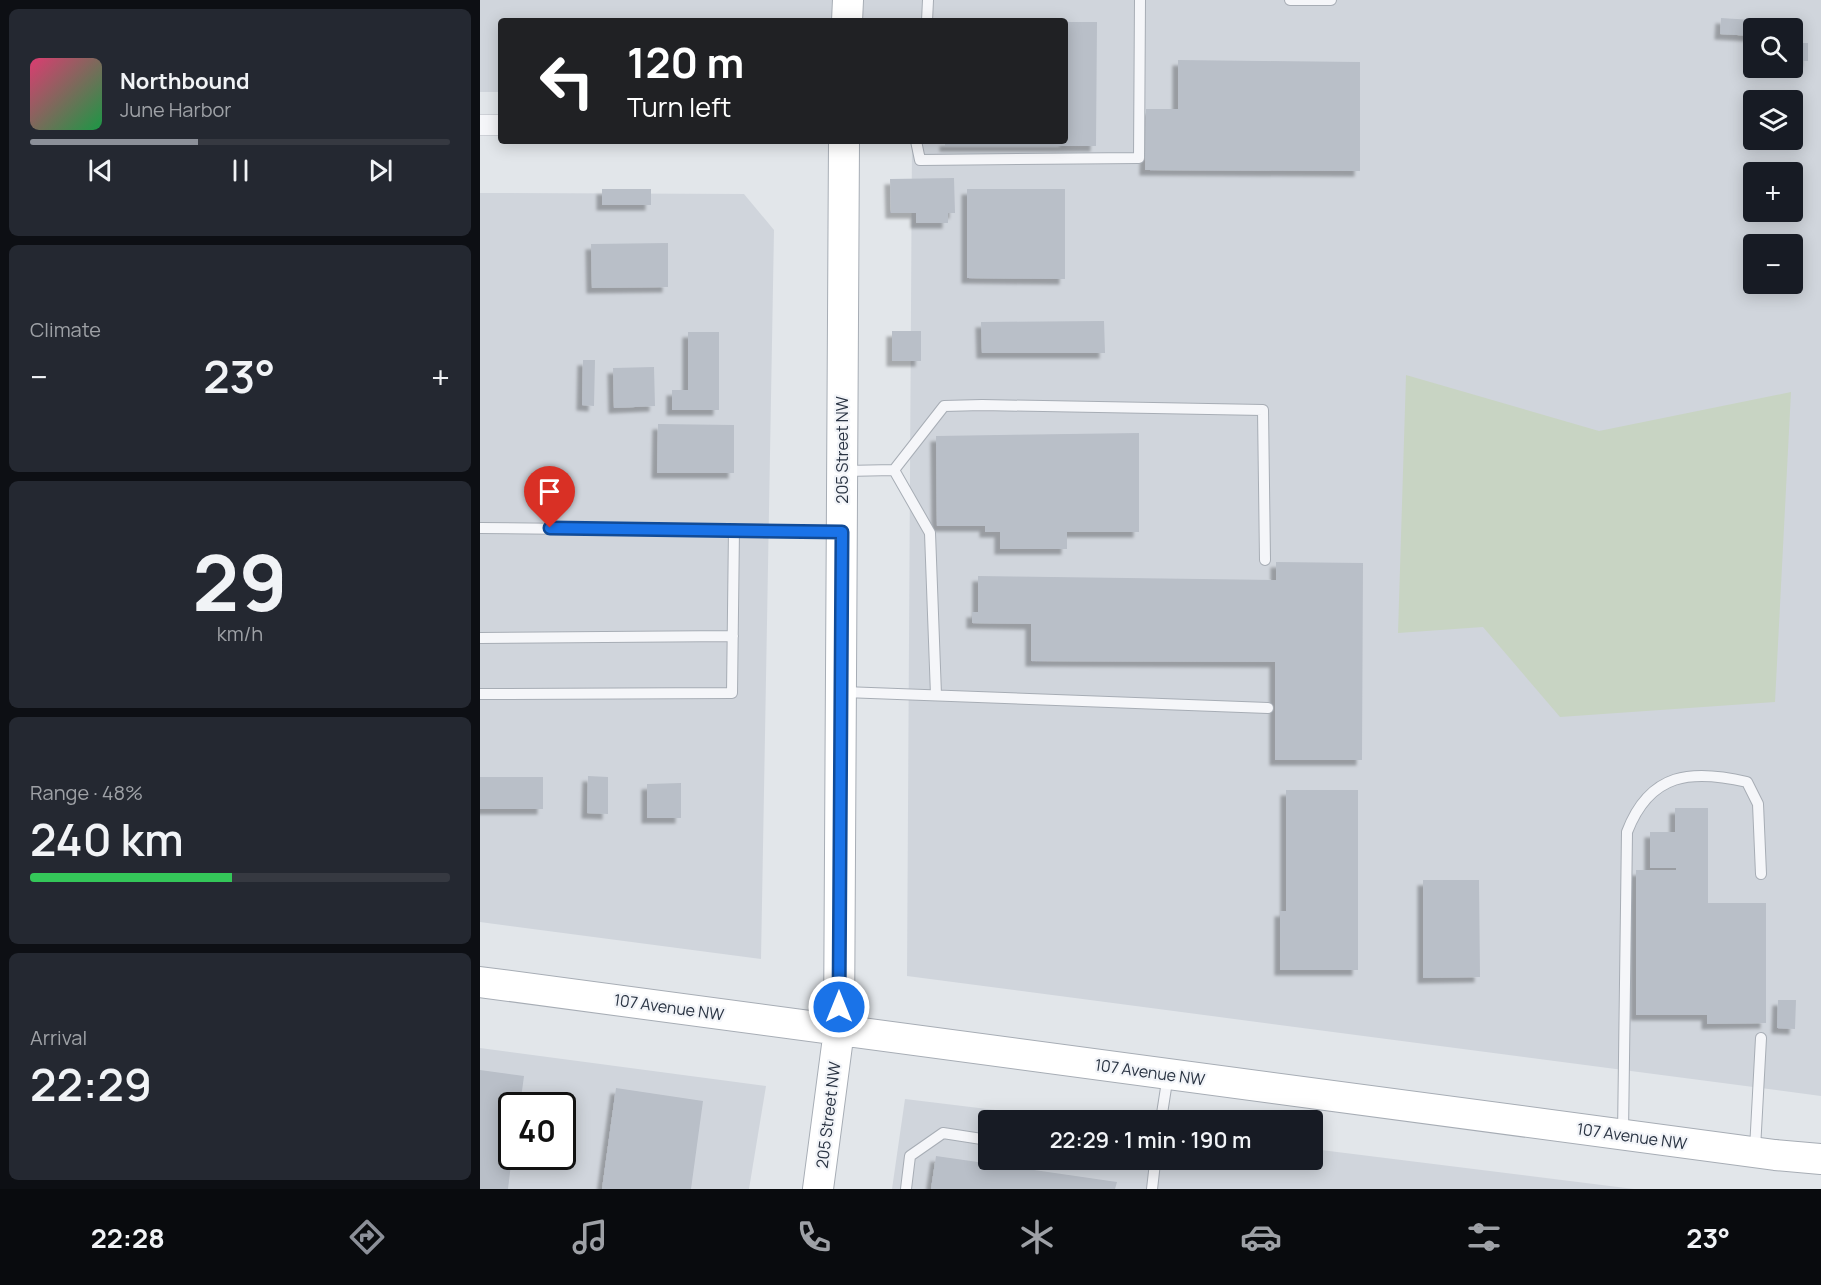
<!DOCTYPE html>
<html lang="en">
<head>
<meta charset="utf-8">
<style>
  body { margin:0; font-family:Manrope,sans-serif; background:#242831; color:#f1f3f6; height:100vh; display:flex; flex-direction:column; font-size:22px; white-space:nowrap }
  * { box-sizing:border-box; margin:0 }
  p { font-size:20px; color:#9ea1a6 }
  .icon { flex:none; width:33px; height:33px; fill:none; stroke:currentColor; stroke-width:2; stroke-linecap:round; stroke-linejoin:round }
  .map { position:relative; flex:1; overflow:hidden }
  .details { display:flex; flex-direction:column; gap:9px; padding:9px; background:#0d0f14; width:480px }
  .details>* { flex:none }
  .hud { position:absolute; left:18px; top:18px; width:570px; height:126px; border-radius:6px; box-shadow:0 3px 15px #0003; background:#202124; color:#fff; overflow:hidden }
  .tools { position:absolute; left:1263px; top:18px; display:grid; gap:12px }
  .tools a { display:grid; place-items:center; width:60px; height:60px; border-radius:6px; background:#171b24; box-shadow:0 3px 15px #0003; font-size:30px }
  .speed { position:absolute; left:18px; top:1092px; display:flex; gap:12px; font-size:30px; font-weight:700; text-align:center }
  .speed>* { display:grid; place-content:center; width:78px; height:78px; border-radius:50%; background:#171b24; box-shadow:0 3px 15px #0003; line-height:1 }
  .speed .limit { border:3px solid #111; border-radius:9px; background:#fff; color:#111 }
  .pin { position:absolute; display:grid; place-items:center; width:51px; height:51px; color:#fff; margin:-62px -26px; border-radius:50% 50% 50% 0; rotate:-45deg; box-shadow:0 0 6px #0007 }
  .pin .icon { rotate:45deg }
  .me { position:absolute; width:66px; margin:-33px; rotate:0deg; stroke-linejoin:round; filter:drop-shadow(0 0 4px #0008) }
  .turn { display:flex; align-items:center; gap:21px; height:126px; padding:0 30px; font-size:27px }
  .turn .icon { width:78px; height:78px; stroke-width:2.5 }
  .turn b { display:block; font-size:42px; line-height:51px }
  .big { font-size:45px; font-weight:600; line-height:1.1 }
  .details .tile { flex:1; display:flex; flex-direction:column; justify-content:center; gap:9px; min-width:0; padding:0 21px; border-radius:9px; background:#242831 }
  .details .dial { align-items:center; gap:0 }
  .dial b { font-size:78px; line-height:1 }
  .song { display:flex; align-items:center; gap:18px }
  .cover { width:72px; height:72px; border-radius:9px; background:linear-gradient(135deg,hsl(340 70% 55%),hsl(140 70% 35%)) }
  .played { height:6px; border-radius:3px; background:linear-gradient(90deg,#8c9099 40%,#363941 40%) }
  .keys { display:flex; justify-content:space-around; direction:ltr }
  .heat { display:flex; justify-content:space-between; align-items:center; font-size:33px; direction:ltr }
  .charge { height:9px; border-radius:4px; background:linear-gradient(90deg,#34c759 48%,#363941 0) }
  .trip { position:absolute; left:498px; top:1110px; width:345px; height:60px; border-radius:6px; background:#171b24; box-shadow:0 3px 15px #0003; font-weight:600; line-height:60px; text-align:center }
  .tabs { display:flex; height:96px; justify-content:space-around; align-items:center; background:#090b0e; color:#9ea1a6 }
  .tabs .icon { width:42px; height:42px }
  .tabs .on { color:#8c9099 }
  .tabs b { font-size:27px; color:#f1f3f6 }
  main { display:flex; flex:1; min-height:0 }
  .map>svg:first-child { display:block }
  .built { fill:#d0d5dc; fill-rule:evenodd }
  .green { fill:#c8d4c3 }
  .building { fill:#b9bfc8; filter:url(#shadow) }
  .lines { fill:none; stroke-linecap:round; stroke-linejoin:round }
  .lane-casing { stroke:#a7adb5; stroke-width:12 }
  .street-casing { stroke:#a7adb5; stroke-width:22 }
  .secondary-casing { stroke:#a7adb5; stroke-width:32 }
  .lane { stroke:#f5f6f9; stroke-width:10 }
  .street { stroke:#f5f6f9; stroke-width:21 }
  .secondary { stroke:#fff; stroke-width:30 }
  .route-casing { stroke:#114b97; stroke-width:15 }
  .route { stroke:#1a73e8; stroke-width:10 }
  .labels { text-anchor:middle; stroke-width:4.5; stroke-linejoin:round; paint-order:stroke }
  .street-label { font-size:16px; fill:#2a3443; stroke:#f2f4f8 }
</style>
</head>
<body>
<main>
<section class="details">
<div class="tile">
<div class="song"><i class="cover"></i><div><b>Northbound</b><p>June Harbor</p></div></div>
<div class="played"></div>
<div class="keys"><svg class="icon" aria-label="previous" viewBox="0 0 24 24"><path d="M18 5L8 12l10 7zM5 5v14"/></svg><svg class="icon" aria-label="pause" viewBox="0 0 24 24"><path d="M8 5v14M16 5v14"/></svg><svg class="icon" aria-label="next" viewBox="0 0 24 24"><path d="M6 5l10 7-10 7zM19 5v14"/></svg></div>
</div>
<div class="tile"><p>Climate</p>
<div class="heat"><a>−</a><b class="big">23°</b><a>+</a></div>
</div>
<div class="tile dial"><b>29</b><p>km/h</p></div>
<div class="tile"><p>Range · 48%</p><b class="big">240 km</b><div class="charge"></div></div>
<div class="tile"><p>Arrival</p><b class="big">22:29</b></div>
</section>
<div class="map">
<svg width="1341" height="1189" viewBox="0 0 1341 1189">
  <defs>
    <filter id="shadow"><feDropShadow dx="-5.5" dy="5.5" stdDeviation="1.5" flood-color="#0004"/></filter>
  </defs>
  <rect width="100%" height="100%" fill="#e2e6ea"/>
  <path class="built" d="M0,0H1341V1096L427,976L432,141H585V21H21V92H0ZM1274,28H1312V68H1274ZM1274,100H1312V140H1274ZM1274,172H1312V212H1274ZM1274,244H1312V284H1274Z
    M0,193L264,194L294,230L281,959L0,922Z
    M0,1048L286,1086L269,1189H0ZM32,1106H82V1156H32Z
    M425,1099L597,1120H508V1160H832L833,1149L1154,1189H412Z"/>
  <path class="green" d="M926,375L1119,431L1311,392L1295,702L1080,717L1003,627L918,633Z"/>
  <path class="building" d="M1241,18L1304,22V28H1274V36L1240,34Z
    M585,22H617L616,146H465V141H585Z
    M1312,43H1328V61H1312Z
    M698,60L880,62V171L665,170L666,109H698Z
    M474,178L475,213H468V223H436V213H411L410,179Z
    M122,189H171V205H122Z
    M487,189H585V279L487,278Z
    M188,243V287L112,288L111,244Z
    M624,321L625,353H502L501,322Z
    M412,331H441V361H412Z
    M208,332H239V410H192V390H208Z
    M103,360H115L114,406L102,405Z
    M174,367L175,406L134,408L133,368Z
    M178,424L254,425V473H177Z
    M659,433V532H587V549H520V532H505V526H457L456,436Z
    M796,562L883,563L882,760H795V662L551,661V624L492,623V612H498V576L796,580Z
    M108,776L128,777V814L107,813Z
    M0,777H63V809H0Z
    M201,783V818H167V784Z
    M806,790H878V970H800V911H806Z
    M1195,808H1228V903H1286V1023L1227,1024V1015H1156V870H1196V868H1170V832H1195Z
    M943,880H999L1000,977L943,978Z
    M1298,1000H1316L1315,1029L1297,1028Z
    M0,1070L44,1076L40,1106H32V1156L28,1189H0Z
    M136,1088L223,1101L211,1189H122Z
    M456,1156L637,1182L635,1189H451Z"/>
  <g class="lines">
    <g class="lane-casing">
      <path id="lane" d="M810,0H851
        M447,21L448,0
        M436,141L440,160L659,158L660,0
        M414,470L464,406L502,405L783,410L785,560
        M365,471L414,470L450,533L456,695
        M0,528L359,532
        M0,638L253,636
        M364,692L788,708
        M0,694L252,693L254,529
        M681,1120L688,1075
        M1143,1134L1147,832C1170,772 1212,769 1267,782L1278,804L1281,874
        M1275,1149L1281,1038
        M651,1160L675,1163L676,1160
        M426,1189L430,1156L463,1133L508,1140
        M672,1189L675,1163"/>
    </g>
    <g class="street-casing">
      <path id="street" d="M0,125H21"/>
    </g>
    <g class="secondary-casing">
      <path id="secondary" d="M367,21L368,0
        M0,982L1295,1155L1341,1159
        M338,1189L359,1030L364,141"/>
    </g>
    <use href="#lane" class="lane"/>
    <use href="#street" class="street"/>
    <use href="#secondary" class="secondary"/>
  </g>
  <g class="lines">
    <g class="route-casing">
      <path id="route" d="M70,528L362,532L359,1007"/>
    </g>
    <use href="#route" class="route"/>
  </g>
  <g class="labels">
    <g class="street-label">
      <text transform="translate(362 450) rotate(-90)" y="6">205 Street NW</text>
      <text transform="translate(189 1007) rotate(8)" y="6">107 Avenue NW</text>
      <text transform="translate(670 1072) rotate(8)" y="6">107 Avenue NW</text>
      <text transform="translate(348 1115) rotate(-83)" y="6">205 Street NW</text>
      <text transform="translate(1152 1136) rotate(8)" y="6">107 Avenue NW</text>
    </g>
  </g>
</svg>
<div class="tools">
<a><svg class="icon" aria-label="search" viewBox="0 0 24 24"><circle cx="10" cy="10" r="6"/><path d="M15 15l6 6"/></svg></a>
<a><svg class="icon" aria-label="layers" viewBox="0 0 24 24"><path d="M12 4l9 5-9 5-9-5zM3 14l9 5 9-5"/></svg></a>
<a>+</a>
<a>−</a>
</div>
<div class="speed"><div class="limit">40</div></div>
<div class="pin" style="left:70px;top:528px;background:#d93025"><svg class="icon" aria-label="arrive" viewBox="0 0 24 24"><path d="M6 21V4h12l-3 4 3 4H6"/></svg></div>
<svg class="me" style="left:359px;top:1007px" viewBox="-20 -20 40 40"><circle r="17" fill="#1a73e8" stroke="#fff" stroke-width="3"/><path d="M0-11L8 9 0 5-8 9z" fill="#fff"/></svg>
<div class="trip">22:29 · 1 min · 190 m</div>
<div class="hud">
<div class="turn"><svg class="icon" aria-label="left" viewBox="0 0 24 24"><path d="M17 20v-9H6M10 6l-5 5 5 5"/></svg><div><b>120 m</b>Turn left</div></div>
</div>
</div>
</main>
<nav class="tabs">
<b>22:28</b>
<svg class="icon on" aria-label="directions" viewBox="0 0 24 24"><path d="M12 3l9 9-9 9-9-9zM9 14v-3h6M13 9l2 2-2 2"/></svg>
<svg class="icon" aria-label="music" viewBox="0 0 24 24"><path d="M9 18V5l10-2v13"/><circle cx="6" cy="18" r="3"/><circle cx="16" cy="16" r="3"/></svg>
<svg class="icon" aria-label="phone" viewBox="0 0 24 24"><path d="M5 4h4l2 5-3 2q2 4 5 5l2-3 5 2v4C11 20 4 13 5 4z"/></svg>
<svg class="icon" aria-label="climate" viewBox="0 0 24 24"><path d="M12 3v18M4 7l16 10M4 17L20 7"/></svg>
<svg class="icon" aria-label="car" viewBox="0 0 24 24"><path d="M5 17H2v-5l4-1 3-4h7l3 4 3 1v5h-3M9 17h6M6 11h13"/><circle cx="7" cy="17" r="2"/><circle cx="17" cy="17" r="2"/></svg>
<svg class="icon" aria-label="filters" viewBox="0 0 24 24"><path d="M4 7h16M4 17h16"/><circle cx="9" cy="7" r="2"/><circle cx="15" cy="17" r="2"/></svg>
<b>23°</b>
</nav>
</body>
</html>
